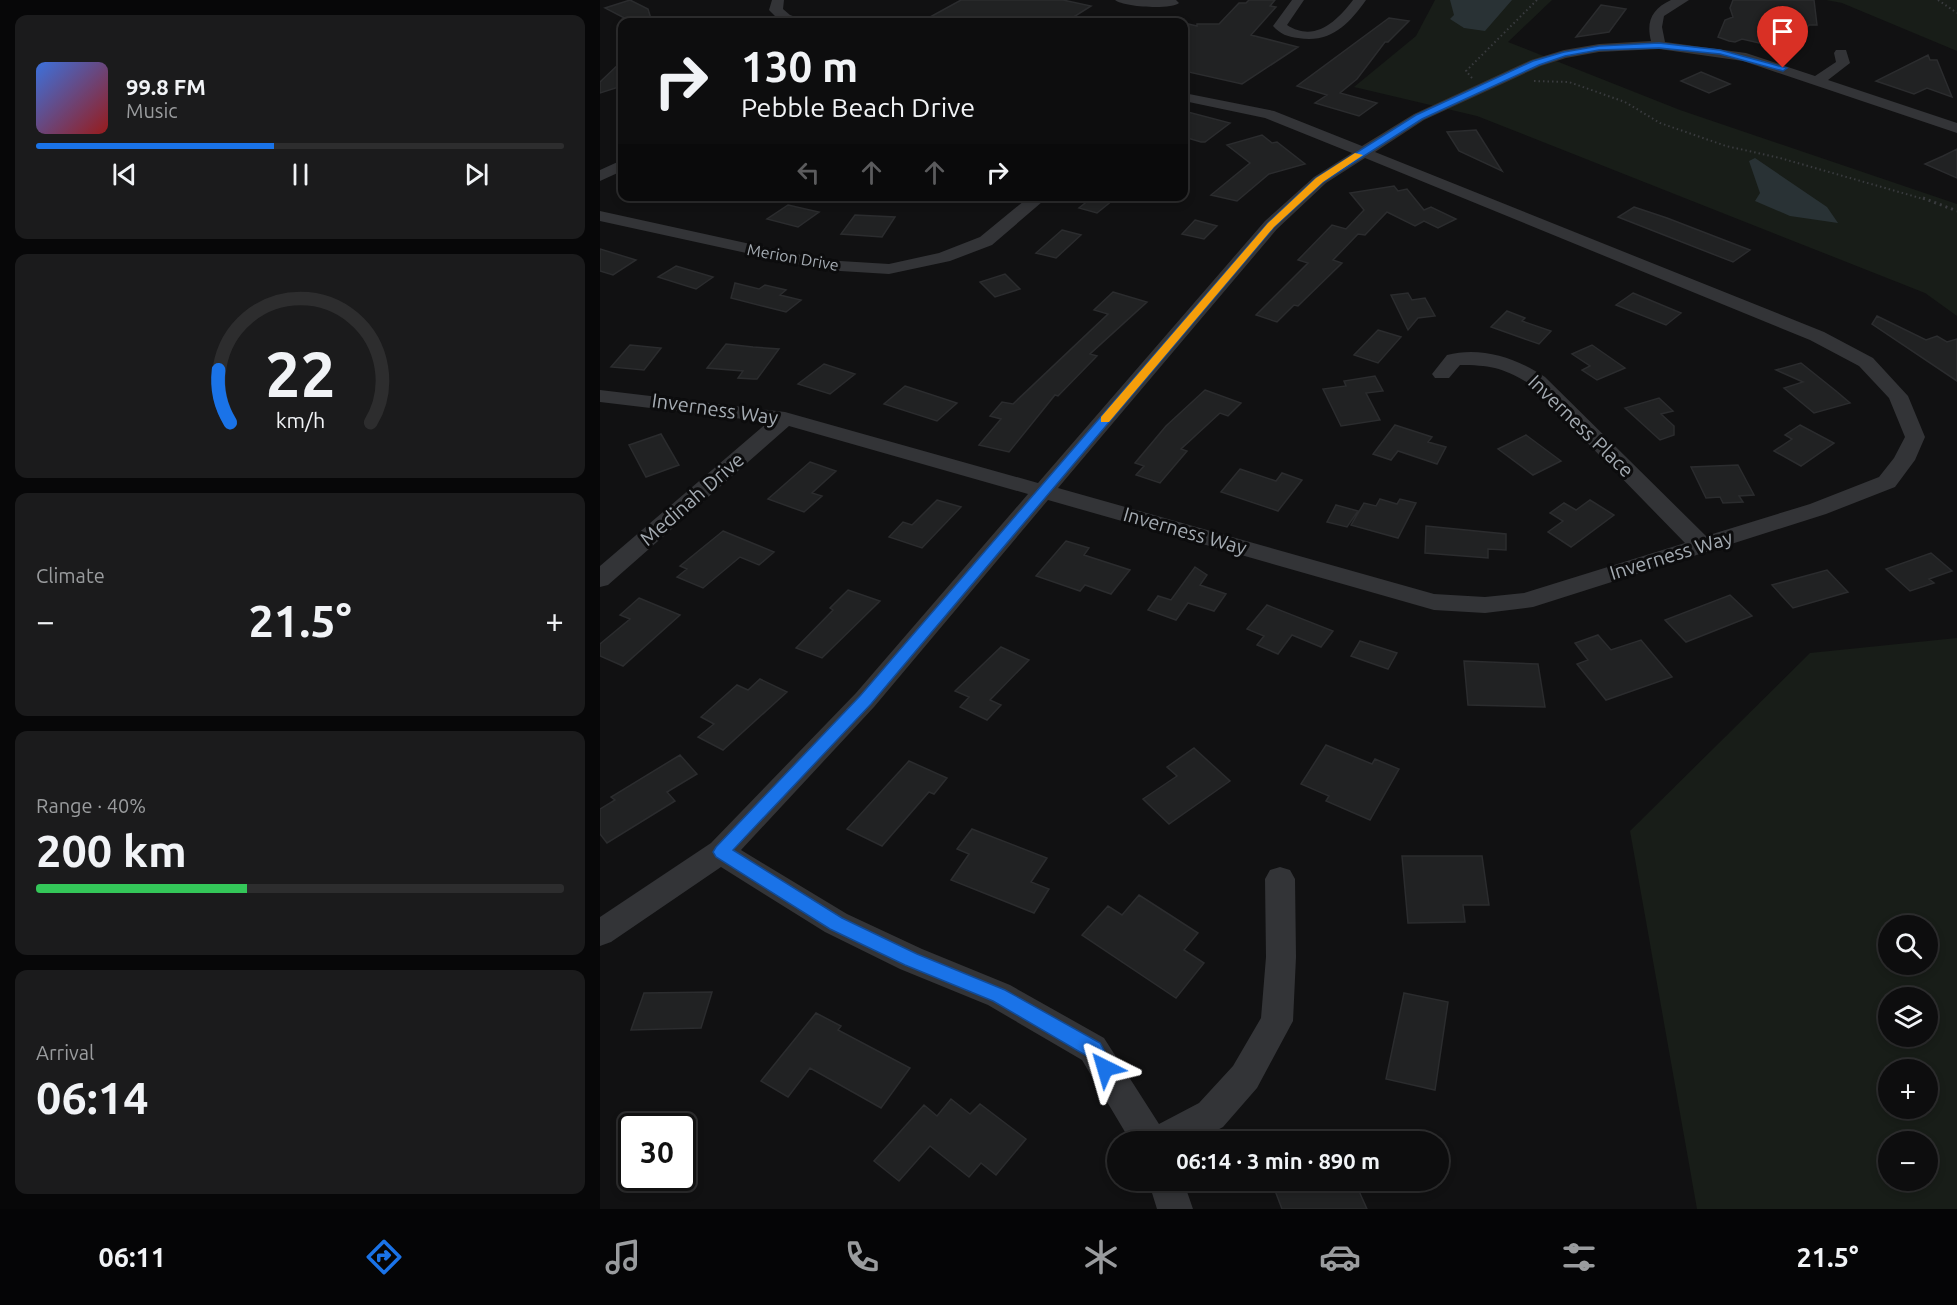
<!DOCTYPE html>
<html lang="en">
<head>
<meta charset="utf-8">
<style>
  body { margin:0; font-family:Ubuntu,sans-serif; background:#1b1b1c; color:#f1f3f6; height:100vh; display:flex; flex-direction:column; font-size:22px; white-space:nowrap }
  * { box-sizing:border-box; margin:0 }
  p { font-size:20px; color:#9a9c9e }
  .icon { flex:none; width:33px; height:33px; fill:none; stroke:currentColor; stroke-width:2; stroke-linecap:round; stroke-linejoin:round }
  .map { position:relative; flex:1; overflow:hidden }
  .sheet { display:flex; flex-direction:column; gap:15px; padding:15px; background:#070708; width:600px }
  .sheet>* { flex:none }
  .hud { position:absolute; left:18px; top:18px; width:570px; height:183px; border-radius:12px; box-shadow:0 3px 9px #0003,0 0 0 2px #2d2d2e; background:#0d0d0e; color:#f1f3f6; overflow:hidden }
  .tools { position:absolute; left:1278px; top:915px; display:grid; gap:12px }
  .tools a { display:grid; place-items:center; width:60px; height:60px; border-radius:50%; background:#0d0d0e; box-shadow:0 3px 9px #0003,0 0 0 2px #2d2d2e; font-size:30px }
  .speed { position:absolute; left:18px; top:1113px; display:flex; gap:12px; font-size:30px; font-weight:700; text-align:center }
  .speed>* { display:grid; place-content:center; width:78px; height:78px; border-radius:50%; background:#0d0d0e; box-shadow:0 3px 9px #0003,0 0 0 2px #2d2d2e; line-height:1 }
  .speed .limit { border:3px solid #111; border-radius:9px; background:#fff; color:#111 }
  .pin { position:absolute; display:grid; place-items:center; width:51px; height:51px; color:#fff; margin:-62px -26px; border-radius:50% 50% 50% 0; rotate:-45deg; box-shadow:0 0 6px #0007 }
  .pin .icon { rotate:45deg }
  .me { position:absolute; width:66px; margin:-33px; rotate:320deg; stroke-linejoin:round; filter:drop-shadow(0 0 4px #0008) }
  .turn { display:flex; align-items:center; gap:21px; height:126px; padding:0 24px; font-size:27px }
  .turn .icon { width:78px; height:78px; stroke-width:2.5 }
  .turn b { display:block; font-size:42px; line-height:51px }
  .lanes { display:flex; align-items:center; height:57px; padding:0 24px; background:#0003; justify-content:center; gap:30px; direction:ltr }
  .lanes .off { opacity:.35 }
  .big { font-size:45px; font-weight:700; line-height:1.1 }
  .sheet .tile { flex:1; display:flex; flex-direction:column; justify-content:center; gap:9px; min-width:0; padding:0 21px; border-radius:12px; background:#1b1b1c }
  .sheet .dial { align-items:center; gap:0 }
  .dial svg { height:156px; overflow:visible; fill:none; stroke:#2d2d2e; stroke-width:7; stroke-linecap:round; text-anchor:middle }
  .dial text { fill:#f1f3f6; stroke:none }
  .song { display:flex; align-items:center; gap:18px }
  .cover { width:72px; height:72px; border-radius:9px; background:linear-gradient(135deg,hsl(220 70% 55%),hsl(0 70% 35%)) }
  .played { height:6px; border-radius:3px; background:linear-gradient(90deg,#1a73e8 45%,#2d2d2e 45%) }
  .keys { display:flex; justify-content:space-around; direction:ltr }
  .heat { display:flex; justify-content:space-between; align-items:center; font-size:33px; direction:ltr }
  .charge { height:9px; border-radius:4px; background:linear-gradient(90deg,#34c759 40%,#2d2d2e 0) }
  .trip { position:absolute; left:507px; top:1131px; width:342px; height:60px; border-radius:30px; background:#0d0d0e; box-shadow:0 3px 9px #0003,0 0 0 2px #2d2d2e; font-weight:700; line-height:60px; text-align:center }
  .tab-bar { display:flex; height:96px; justify-content:space-around; align-items:center; background:#050506; color:#9a9c9e }
  .tab-bar .icon { width:42px; height:42px }
  .tab-bar .selected { color:#1a73e8 }
  .tab-bar b { font-size:27px; color:#f1f3f6 }
  main { display:flex; flex:1; min-height:0 }
  .map>svg:first-child { display:block }
  .green { fill:#181d18; fill-rule:evenodd }
  .water { fill:#293235 }
  .building { fill:#212223; stroke:#2b2c2e; stroke-width:1.5 }
  .lines { fill:none; stroke-linecap:round; stroke-linejoin:round }
  .path-far1 { stroke:#393b3e; stroke-width:2; stroke-dasharray:1.5 3; stroke-linecap:butt }
  .path { stroke:#393b3e; stroke-width:3; stroke-dasharray:2 4; stroke-linecap:butt }
  .minor { fill:#333437; fill-rule:evenodd }
  .route { fill:#1a73e8; stroke:#114b97; stroke-width:1.5 }
  .slow { fill:#f59e0b }
  .labels { text-anchor:middle; stroke-width:6; stroke-linejoin:round; paint-order:stroke }
  .far-street-label { font-size:16px; fill:#a4abb2; stroke:#0c0c0d }
  .street-label { font-size:20px; fill:#a4abb2; stroke:#0c0c0d }
</style>
</head>
<body>
<main>
<section class="sheet">
<div class="tile">
<div class="song"><i class="cover"></i><div><b>99.8 FM</b><p>Music</p></div></div>
<div class="played"></div>
<div class="keys"><svg class="icon" aria-label="previous" viewBox="0 0 24 24"><path d="M18 5L8 12l10 7zM5 5v14"/></svg><svg class="icon" aria-label="pause" viewBox="0 0 24 24"><path d="M8 5v14M16 5v14"/></svg><svg class="icon" aria-label="next" viewBox="0 0 24 24"><path d="M6 5l10 7-10 7zM19 5v14"/></svg></div>
</div>
<div class="tile dial"><svg viewBox="0 0 100 80">
<path d="M14 69A42 42 0 1 1 86 69"/>
<path d="M14 69A42 42 0 0 1 8 42" stroke="#1a73e8"/>
<text x="50" y="56" font-size="32" font-weight="700">22</text>
<text x="50" y="72" font-size="11">km/h</text>
</svg></div>
<div class="tile"><p>Climate</p>
<div class="heat"><a>−</a><b class="big">21.5°</b><a>+</a></div>
</div>
<div class="tile"><p>Range · 40%</p><b class="big">200 km</b><div class="charge"></div></div>
<div class="tile"><p>Arrival</p><b class="big">06:14</b></div>
</section>
<div class="map">
<svg width="1357" height="1209" viewBox="0 0 1357 1209">
  <rect width="100%" height="100%" fill="#111112"/>
  <path class="green" d="M835,0H952L908,42L1080,110L1357,204V316L1325,293L877,116L754,87L816,36Z
    M1226,0H1357V51L1242,3Z
    M1357,638V1209H1097L1030,831L1210,653ZM1288,926H1328V964H1288ZM1288,998H1328V1036H1288ZM1288,1070H1328V1108H1288ZM1288,1142H1328V1180H1288Z"/>
  <path class="water" d="M850,0H912L885,31L864,28L850,19L854,15Z
    M1155,158L1227,207L1238,223L1190,216L1155,201L1160,193L1149,161Z"/>
  <path class="building" d="M30,0L48,9L52,22H32L5,8Z
    M361,0H463L491,6L469,20L451,17V22H321Z
    M649,0H675L670,6L676,7L651,35L698,47L642,84L584,71V23L597,26V24H619L639,3H646Z
    M1133,0H1214L1217,25H1209L1185,49L1142,39L1135,42L1129,41L1118,37L1125,20L1133,17L1130,8Z
    M1001,5L1026,9L1009,32L976,37Z
    M789,18L809,21L788,42H785L757,79L740,93L777,103L759,116L715,103L727,95L697,86Z
    M1328,55L1330,60H1337L1352,97L1327,88L1314,94L1276,81Z
    M22,61V86L0,93V82Z
    M1101,72L1130,84L1109,93L1081,81Z
    M584,111L630,123L605,142H601L584,137Z
    M876,130L902,171L859,151L847,132Z
    M662,135L672,143L677,142L705,164L669,174L637,201L611,195L650,163L627,145Z
    M1357,149V178L1325,164L1343,156Z
    M794,186L798,191L807,189L824,210L831,207L856,219L838,228L824,221L815,226L787,212L765,235L758,234L733,260L742,263L698,306L694,305L677,322L656,315L708,263L698,260L732,225L746,229L764,210L750,193Z
    M494,196H518L497,213L479,208Z
    M188,205L219,212L198,227L167,219Z
    M1034,207L1067,218L1150,250L1133,262L1018,217Z
    M255,215L295,217L282,237L241,234Z
    M595,220L617,226L604,239L582,234Z
    M462,230L481,235L456,258L436,253Z
    M0,249L36,260L13,275L0,271Z
    M76,266L113,277L96,289L58,277Z
    M405,274L420,289L395,297L380,282Z
    M135,283L159,289L165,285L186,290L180,295L201,300L186,312L131,298Z
    M513,292L547,302L490,354L497,356L458,396L455,395L409,452L379,445L401,419L390,416L402,402L413,404L508,314L494,310Z
    M808,293L812,300L825,298L835,316L818,318L808,330L791,295Z
    M1033,293L1081,313L1066,325L1016,305Z
    M907,311L925,318L922,321L951,331L939,344L891,327Z
    M1277,316L1326,340L1337,336L1347,342L1357,339V381L1272,324Z
    M778,330L801,337L778,363L754,355Z
    M126,344L153,347L179,349L157,379H153L138,378L143,371L107,368Z
    M30,345L61,348L44,370L11,367Z
    M992,345L1025,368L997,380L982,370L990,366L972,354Z
    M1201,363L1236,391L1250,403L1214,413L1184,388L1203,382L1176,370Z
    M224,364L255,374L230,394L198,384Z
    M775,376L783,391L766,393L780,420L741,426L723,389L746,386L744,381Z
    M305,386L357,403L337,421L284,404Z
    M605,390L641,403L628,416L620,413L581,449L587,451L560,483L536,475L544,466L535,463L566,426Z
    M1059,398L1073,411L1061,414L1074,426V435L1060,440L1025,408Z
    M795,425L832,437L828,442L846,447L837,464L798,451L791,460L773,454Z
    M1200,425L1234,443L1201,466L1174,451L1192,439L1185,435Z
    M61,434L79,465L46,477L29,445Z
    M926,435L961,461L933,475L898,449Z
    M210,462L236,471L212,493L222,496L204,512L168,499Z
    M1138,465L1154,495L1139,496L1143,502L1123,503L1120,497L1106,498L1091,467Z
    M640,469L676,481L682,473L702,480L678,511L621,492Z
    M780,499L797,504L800,499L816,503L798,538L751,525L764,503L776,506Z
    M337,500L361,507L322,548L289,537L303,522L312,525Z
    M990,500L1014,515L971,547L948,532L963,521L950,513L964,503L976,510Z
    M736,505L758,511L747,527L727,522Z
    M826,526L906,534V550L888,549V558L825,553Z
    M123,531L174,552L159,565L140,557L103,588L77,577L87,569L80,566Z
    M466,541L489,548L484,555L530,570L511,594L485,585L480,591L436,576Z
    M1331,553L1352,571L1329,579L1334,583L1310,591L1286,569Z
    M595,567L607,575L600,585L626,594L614,611L588,603L576,620L548,610L558,596L571,600Z
    M1227,570L1248,592L1193,608L1172,585Z
    M248,590L280,601L222,658L196,648L233,610L230,608Z
    M1130,595L1152,616L1086,642L1065,620Z
    M39,598L80,615L23,666L0,656V644L30,619L20,615Z
    M667,605L733,631L721,647L692,635L678,654L657,645L664,636L647,629Z
    M998,635L1011,650L1041,640L1072,677L1006,700L977,664L988,660L975,643Z
    M760,641L797,653L788,669L751,656Z
    M401,647L429,660L390,700L401,705L387,720L360,707L369,697L355,691Z
    M864,661L938,664L945,707L868,705Z
    M160,679L187,692L123,750L98,737L114,724L101,717L137,685L148,690Z
    M726,745L772,764L775,759L799,769L770,820L726,801L729,796L701,784Z
    M594,748L630,781L569,824L543,799L577,776L567,767Z
    M80,755L97,774L67,792L75,801L7,843L0,834V809L15,800L11,797Z
    M309,761L347,778L334,794L329,792L282,846L247,829Z
    M372,829L447,858L431,882L449,889L434,913L351,880L369,854L357,849Z
    M802,856H882L889,905H863L865,922L808,923Z
    M539,895L598,933L584,950L604,963L576,998L482,935L508,906L522,915Z
    M112,992L101,1028L31,1030L44,993Z
    M804,993L848,1002L835,1090L786,1079Z
    M216,1013L241,1026L238,1030L310,1068L281,1108L210,1068L188,1097L161,1081Z
    M351,1099L370,1114L380,1104L426,1139L396,1175L381,1163L369,1177L330,1146L299,1181L274,1161L324,1105L337,1116Z
    M671,1180H754L767,1209H682Z"/>
  <g class="lines">
    <path class="path-far1" d="M1338,0L1357,13
      M872,78L866,71L937,0
      M934,81L969,82L1025,102L1060,123L1126,146L1180,158L1327,200"/>
    <path class="path" d="M1323,198L1357,211"/>
    <path class="minor" d="M172,0H184L183,9L190,15L201,19L202,22L180,21L169,10Z
      M515,0H576L579,3C571,10 523,7 515,0Z
      M692,0H704L687,25C715,43 737,21 753,0H766C749,24 730,44 698,38C688,37 680,34 673,26Z
      M1071,0H1089L1064,16L1062,27L1065,42L1146,53L1215,76L1236,62L1234,53L1236,50H1246L1250,63L1228,80L1357,123V133L1143,61L1059,49L999,52L966,58L941,66L824,120L775,152L1224,332L1273,358L1308,396L1325,437L1315,460L1295,487L1226,514L933,607L885,613L834,610L448,500L274,707L141,850L247,914L322,949L410,985L504,1038L559,1124L599,1103L633,1066L661,1018L666,957L665,879L670,870L680,867L690,870L695,879L696,957L693,1021L657,1088L623,1127L595,1142H531L482,1060L388,1005L300,969L225,932L121,867L11,942L0,946V917L111,843L256,693L428,494L189,426L8,585L0,587V566L168,422L0,402V390L185,412L438,483L665,221L714,177L752,153L665,118L584,101V93L674,111L762,146L814,114L931,60L964,50L999,44L1051,41C1046,21 1052,9 1071,0ZM765,158L1210,340L1259,366L1289,398L1305,437L1294,458L1279,477L1210,504L1106,536L945,377C917,358 881,346 847,355L832,374L835,378H849L860,365C890,365 905,368 931,385L1085,543L924,593L885,597L834,594L458,488L677,229L726,183Z
      M22,160V171L0,181V170Z
      M430,196H449L392,245L350,261L289,274L224,270L0,221V211L224,260L289,264L339,253L380,237Z
      M548,1180H583L593,1209H557Z"/>
  </g>
  <path class="route" d="M1059,43L1120,50L1187,68L1183,71L1120,54L1059,48L999,50L965,56L939,65L822,119L723,182L674,227L271,704L133,850L242,918L317,954L405,990L500,1043L514,1068L511,1074L505,1077L498,1074L487,1056L393,1001L305,965L230,929L116,857L113,852L116,847L260,696L668,223L716,178L816,115L933,61L964,52L999,46Z"/>
  <path class="slow" d="M755,153L763,155L723,182L674,227L509,422H501V417L668,223L716,178Z"/>
  <g class="labels">
    <g class="far-street-label">
      <text transform="translate(193 257) rotate(10)" y="6">Merion Drive</text>
    </g>
    <g class="street-label">
      <text transform="translate(115 409) rotate(8)" y="7">Inverness Way</text>
      <text transform="translate(981 426) rotate(44)" y="7">Inverness Place</text>
      <text transform="translate(92 499) rotate(-41)" y="7">Medinah Drive</text>
      <text transform="translate(585 531) rotate(16)" y="7">Inverness Way</text>
      <text transform="translate(1071 555) rotate(-17)" y="7">Inverness Way</text>
    </g>
  </g>
</svg>
<div class="tools">
<a><svg class="icon" aria-label="search" viewBox="0 0 24 24"><circle cx="10" cy="10" r="6"/><path d="M15 15l6 6"/></svg></a>
<a><svg class="icon" aria-label="layers" viewBox="0 0 24 24"><path d="M12 4l9 5-9 5-9-5zM3 14l9 5 9-5"/></svg></a>
<a>+</a>
<a>−</a>
</div>
<div class="speed"><div class="limit">30</div></div>
<div class="pin" style="left:1183px;top:68px;background:#d93025"><svg class="icon" aria-label="arrive" viewBox="0 0 24 24"><path d="M6 21V4h12l-3 4 3 4H6"/></svg></div>
<svg class="me" style="left:505px;top:1068px" viewBox="-20 -20 40 40"><path d="M0-17L14 15 0 8-14 15z" fill="#1a73e8" stroke="#fff" stroke-width="4"/></svg>
<div class="trip">06:14 · 3 min · 890 m</div>
<div class="hud">
<div class="turn"><svg class="icon" aria-label="right" viewBox="0 0 24 24"><path d="M7 20v-9h11M14 6l5 5-5 5"/></svg><div><b>130 m</b>Pebble Beach Drive</div></div>
<div class="lanes"><svg class="icon off" aria-label="left" viewBox="0 0 24 24"><path d="M17 20v-9H6M10 6l-5 5 5 5"/></svg><svg class="icon off" aria-label="ahead" viewBox="0 0 24 24"><path d="M12 20V5M6 11l6-6 6 6"/></svg><svg class="icon off" aria-label="ahead" viewBox="0 0 24 24"><path d="M12 20V5M6 11l6-6 6 6"/></svg><svg class="icon" aria-label="right" viewBox="0 0 24 24"><path d="M7 20v-9h11M14 6l5 5-5 5"/></svg></div>
</div>
</div>
</main>
<nav class="tab-bar">
<b>06:11</b>
<svg class="icon selected" aria-label="directions" viewBox="0 0 24 24"><path d="M12 3l9 9-9 9-9-9zM9 14v-3h6M13 9l2 2-2 2"/></svg>
<svg class="icon" aria-label="music" viewBox="0 0 24 24"><path d="M9 18V5l10-2v13"/><circle cx="6" cy="18" r="3"/><circle cx="16" cy="16" r="3"/></svg>
<svg class="icon" aria-label="phone" viewBox="0 0 24 24"><path d="M5 4h4l2 5-3 2q2 4 5 5l2-3 5 2v4C11 20 4 13 5 4z"/></svg>
<svg class="icon" aria-label="climate" viewBox="0 0 24 24"><path d="M12 3v18M4 7l16 10M4 17L20 7"/></svg>
<svg class="icon" aria-label="car" viewBox="0 0 24 24"><path d="M5 17H2v-5l4-1 3-4h7l3 4 3 1v5h-3M9 17h6M6 11h13"/><circle cx="7" cy="17" r="2"/><circle cx="17" cy="17" r="2"/></svg>
<svg class="icon" aria-label="filters" viewBox="0 0 24 24"><path d="M4 7h16M4 17h16"/><circle cx="9" cy="7" r="2"/><circle cx="15" cy="17" r="2"/></svg>
<b>21.5°</b>
</nav>
</body>
</html>
